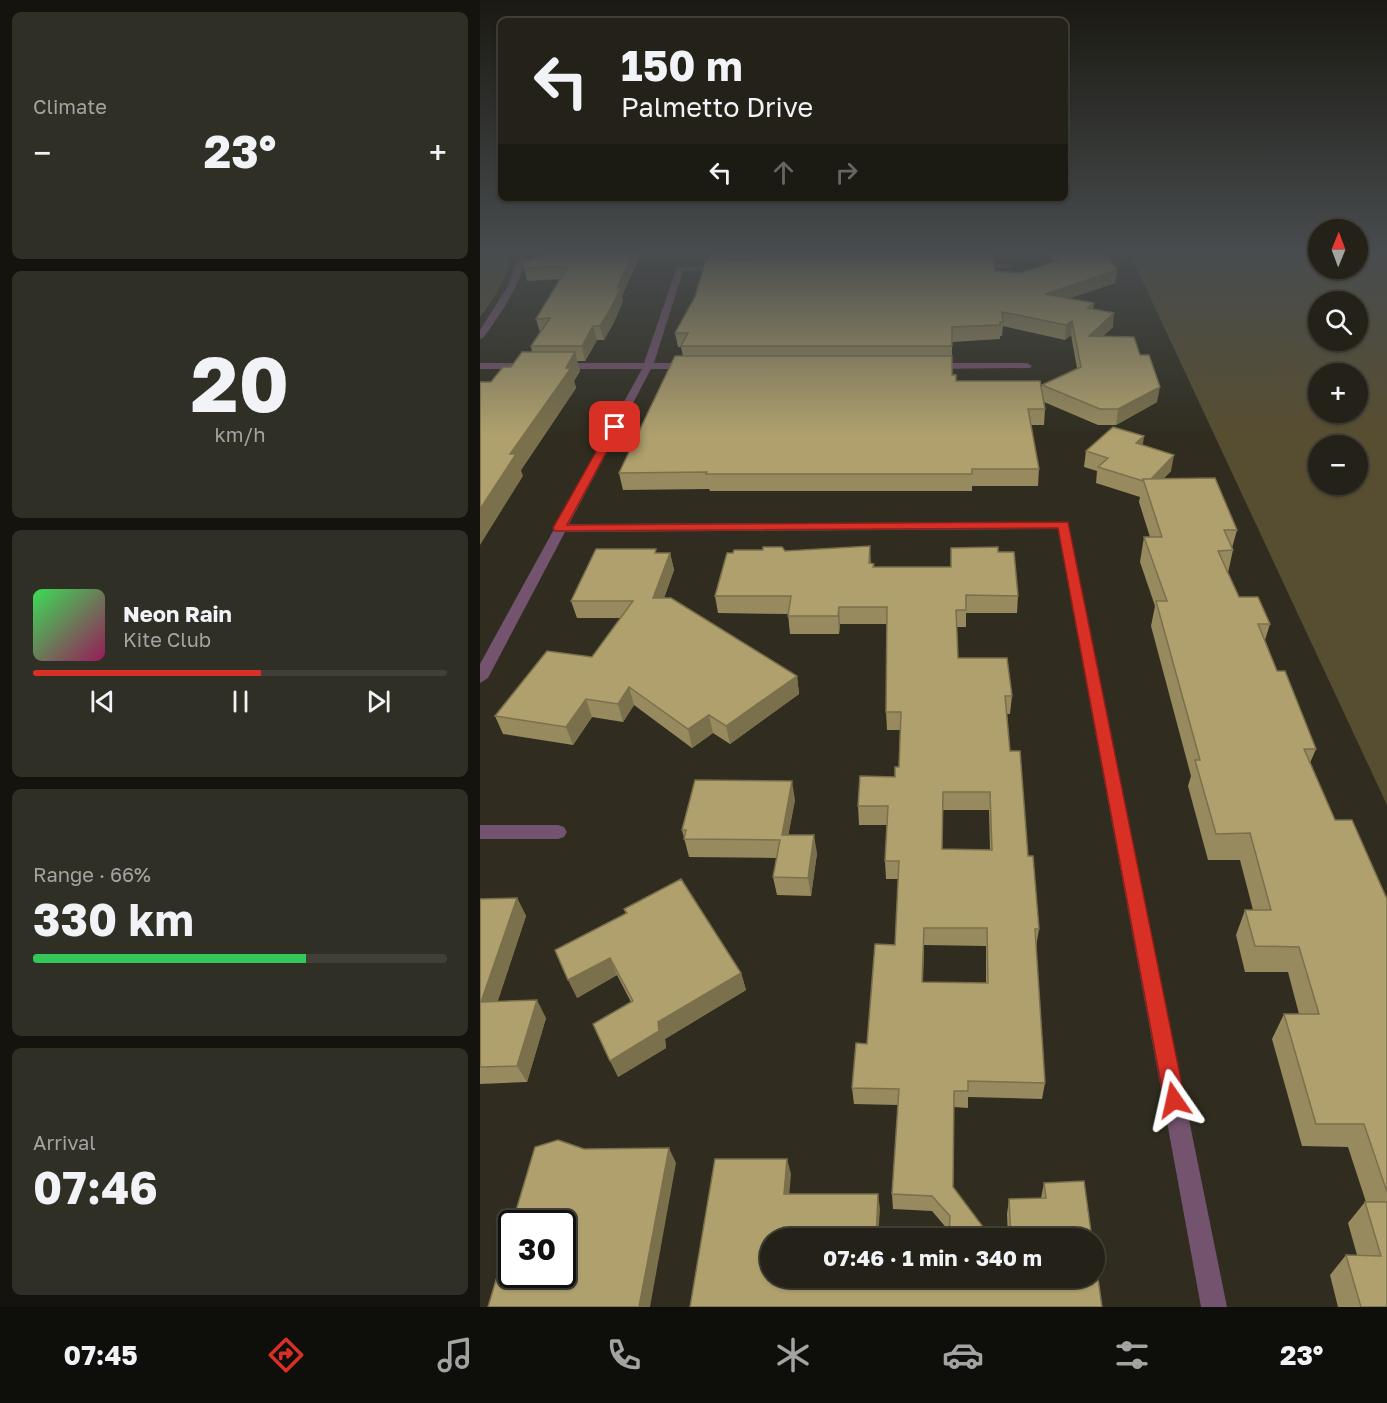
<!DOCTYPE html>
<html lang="en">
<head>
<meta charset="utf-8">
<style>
  body { margin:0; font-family:"Golos Text",sans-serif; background:#302f25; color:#f1f3f6; height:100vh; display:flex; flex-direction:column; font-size:22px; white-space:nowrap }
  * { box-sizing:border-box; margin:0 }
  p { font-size:20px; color:#a3a4a2 }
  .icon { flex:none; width:33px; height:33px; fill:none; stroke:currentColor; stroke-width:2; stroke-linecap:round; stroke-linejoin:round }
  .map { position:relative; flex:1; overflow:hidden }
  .drawer { display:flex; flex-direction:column; gap:12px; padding:12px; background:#14130d; width:480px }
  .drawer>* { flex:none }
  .guide { position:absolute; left:18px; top:18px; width:570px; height:183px; border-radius:9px; box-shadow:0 2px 4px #0004,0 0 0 2px #413f37; background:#242218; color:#f1f3f6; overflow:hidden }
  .needle { width:39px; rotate:1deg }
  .fabs { position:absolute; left:828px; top:219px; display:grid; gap:12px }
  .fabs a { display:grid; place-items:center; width:60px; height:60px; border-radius:50%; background:#242218; box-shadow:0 2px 4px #0004,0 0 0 2px #413f37; font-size:30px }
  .speed { position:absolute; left:18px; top:1210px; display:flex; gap:12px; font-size:30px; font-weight:700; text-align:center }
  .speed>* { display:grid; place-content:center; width:78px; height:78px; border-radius:50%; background:#242218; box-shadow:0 2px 4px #0004,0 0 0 2px #413f37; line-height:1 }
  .speed .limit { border:3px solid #111; border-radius:9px; background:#fff; color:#111 }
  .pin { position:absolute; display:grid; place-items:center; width:51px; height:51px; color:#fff; margin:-26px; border-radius:12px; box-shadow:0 3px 9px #0006 }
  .me { position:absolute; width:66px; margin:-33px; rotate:349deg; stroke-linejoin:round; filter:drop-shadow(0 0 4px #0008) }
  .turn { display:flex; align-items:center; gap:21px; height:126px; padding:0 24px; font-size:27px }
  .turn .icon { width:78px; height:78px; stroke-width:2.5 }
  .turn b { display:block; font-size:42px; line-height:51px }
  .lanes { display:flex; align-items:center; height:57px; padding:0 24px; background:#0003; justify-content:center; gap:30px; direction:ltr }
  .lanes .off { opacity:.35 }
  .big { font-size:45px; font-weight:700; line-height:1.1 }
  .drawer .widget { flex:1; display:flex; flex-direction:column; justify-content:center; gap:9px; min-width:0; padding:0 21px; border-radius:9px; background:#302f25 }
  .drawer .dial { align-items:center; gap:0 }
  .dial b { font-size:78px; line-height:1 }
  .song { display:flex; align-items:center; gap:18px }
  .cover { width:72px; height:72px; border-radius:9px; background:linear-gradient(135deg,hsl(130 70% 55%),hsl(330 70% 35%)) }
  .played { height:6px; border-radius:3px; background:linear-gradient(90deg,#d93025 55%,#413f37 55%) }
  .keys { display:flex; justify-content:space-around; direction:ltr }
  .heat { display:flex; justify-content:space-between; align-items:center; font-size:33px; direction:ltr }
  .charge { height:9px; border-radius:4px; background:linear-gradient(90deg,#34c759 66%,#413f37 0) }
  .trip { position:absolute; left:280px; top:1228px; width:345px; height:60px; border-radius:30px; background:#242218; box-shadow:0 2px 4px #0004,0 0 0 2px #413f37; font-weight:700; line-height:60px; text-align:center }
  .tabs { display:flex; height:96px; justify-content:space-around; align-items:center; background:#0e0e0a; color:#a3a4a2 }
  .tabs .icon { width:42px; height:42px }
  .tabs .current { color:#d93025 }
  .tabs b { font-size:27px; color:#f1f3f6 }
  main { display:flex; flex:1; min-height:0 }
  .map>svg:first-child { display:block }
  .green { fill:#574e31; fill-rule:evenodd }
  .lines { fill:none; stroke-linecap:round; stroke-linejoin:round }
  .minor { fill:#73536e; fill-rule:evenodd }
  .tertiary { fill:#73536e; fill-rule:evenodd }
  .wall { fill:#968a5e; fill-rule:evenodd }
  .shaded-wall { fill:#7a704c }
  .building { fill:#afa06d; stroke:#7a704c; stroke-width:1.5; fill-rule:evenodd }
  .route { fill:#d93025; stroke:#8d1f18; stroke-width:1.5 }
</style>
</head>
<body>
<main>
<section class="drawer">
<div class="widget"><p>Climate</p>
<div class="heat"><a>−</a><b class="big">23°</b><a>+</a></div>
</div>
<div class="widget dial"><b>20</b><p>km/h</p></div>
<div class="widget">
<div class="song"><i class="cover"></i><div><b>Neon Rain</b><p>Kite Club</p></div></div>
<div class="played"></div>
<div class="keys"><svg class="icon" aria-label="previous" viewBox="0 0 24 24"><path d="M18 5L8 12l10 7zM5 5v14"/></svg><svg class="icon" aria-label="pause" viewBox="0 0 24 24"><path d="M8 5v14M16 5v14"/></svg><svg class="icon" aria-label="next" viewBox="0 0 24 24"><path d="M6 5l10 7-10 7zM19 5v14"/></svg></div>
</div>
<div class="widget"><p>Range · 66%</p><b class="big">330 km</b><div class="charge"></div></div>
<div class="widget"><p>Arrival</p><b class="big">07:46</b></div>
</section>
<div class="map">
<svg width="907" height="1307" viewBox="0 0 907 1307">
  <rect width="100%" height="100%" fill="#302d20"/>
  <path class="green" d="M0,252H32C28,276 15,298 0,317Z
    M649,252H838V268H878V252H907V805ZM838,302H878V340H838ZM838,374H878V412H838ZM838,446H878V484H838Z"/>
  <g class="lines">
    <path class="minor" d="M494,264H527L531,266L527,268H491L490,266Z
      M245,266L246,268L242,270L203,271L174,363H210L215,366L210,369H171L89,524L588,522L747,1307H721L578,529L85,532L8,678L0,683V664L162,369H78L73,366L78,363H164L197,267Z
      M0,363H51L56,366L51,369H0Z
      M547,363L552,366L550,368L453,369L448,366L453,363Z
      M0,825H78L84,827L87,832L84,837L78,839H0Z"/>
    <path class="tertiary" d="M40,252H48C40,285 23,311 3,338L0,339V330L28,286Z"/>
  </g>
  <path class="wall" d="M73,252L142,296L143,301L134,322L124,340H117L105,361H97L100,371L94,381L96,388L41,470L43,476L11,382L52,352L51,346L60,332L56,319L80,279L47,281L44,268Z
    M229,252H511V258L515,271L540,273L573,263L569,252H624L637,270L635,283L590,298L614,303L613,309L633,327L622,337L660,355L677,402L636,425H618L564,402L565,409L564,425H551L559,469L558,486H492V491H230L229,489L143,490L139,473L203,356L201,347H198L195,333L215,297L230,260ZM523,326L585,340L591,335L597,368L562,385L561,389L476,381L472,375V342L520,339V336H522Z
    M663,445L691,471L684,478L757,530L752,548L753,550L748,573L759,597L790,624L785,640L797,671L836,749L830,763L855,820L906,897H907V1307H858L850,1275L866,1255H877L868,1223L885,1202H886L868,1147L822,1146L792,1039L804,1014H819L808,972H765L756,935L765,910H773L760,860H728L708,786L711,776L671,626L675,606L660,562L664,537H670L659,502L660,497L616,483L617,471L604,467L606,451Z
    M305,551L391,564L394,567H471L518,552L538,596L537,613H486V627H477L478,658L532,696L530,714H527L530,751L559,929L556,947L565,1083L562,1099L488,1097V1108L474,1107L473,1187L469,1231L452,1211L413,1209L412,1194L418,1105L374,1104L372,1088L387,1044L415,945L418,879H406L405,861L407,825H379L378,806L415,777L419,767L420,730H407L406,712L407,624H360L359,634H310L308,614L238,613L235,596ZM463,810H509L510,850L462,849ZM444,945L506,946V983L443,982Z
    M177,553H190L194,570L184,598L317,676L319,694L250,744L233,733L212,748L154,705L143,722L112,717L93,745L23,734L15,716L112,657L141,618H97L91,601Z
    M315,800L308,835L337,853L331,896L297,895L293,877L297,858L209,857L202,830Z
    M37,898L46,916L17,1002L66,1018L47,1082L0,1084V899Z
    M144,909L261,973L266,990L185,1039L186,1048L138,1077L151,1002L137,975L97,998L146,914Z
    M564,1183L612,1239H528L527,1214L529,1199L561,1198Z"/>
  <path class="shaded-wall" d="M154,252H162L142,296L143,301L134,322L124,340L120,326Z
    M637,270L635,283L564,307L565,294Z
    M634,313L633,327L607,351L609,336Z
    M592,321L591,335L585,340L586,325Z
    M113,326L117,340L105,361L102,346Z
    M95,352L100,371L94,381L96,388L41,470L43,476L0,545V509L30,454L86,368Z
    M680,387L677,402L636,425L638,409Z
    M664,436L662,451L656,443Z
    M694,455L691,471L668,494L667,482Z
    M390,546L391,563H389Z
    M190,553L194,570L178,615L173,598Z
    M359,607L360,624L359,634L358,616Z
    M317,676L319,694L250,744L246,726Z
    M149,687L154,705L143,722L138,704Z
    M106,699L112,717L93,745L86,727Z
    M229,715L233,733L212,748L208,729Z
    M312,781L315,800L305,853L302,835Z
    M334,835L337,853L331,896L328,878Z
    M37,898L46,916L12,1019L1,1002Z
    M130,958L137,975L97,998L88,980Z
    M261,973L266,990L185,1039L186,1048L138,1077L130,1061L178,1022Z
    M57,1000L66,1018L47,1082L37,1066Z
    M189,1148L196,1163L170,1307H159Z
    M307,1159L311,1174L308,1209L304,1194Z
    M398,1194L400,1209L398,1239H396Z"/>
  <path class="building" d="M73,252H154L137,288H141L131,308L120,326H113L102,346H51L70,318L56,319L88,266L44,268L43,262Z
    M575,252H624L637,270L565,294L614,303L608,308L634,313L609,336L654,337L660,355H669L680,387L638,409H620L562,385L601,367L592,321L586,325L522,312L523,322H520V325L472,327V346H201L208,333H195L215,297L226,260L513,258L515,271L540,273L580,260Z
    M42,352H95L86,368H91L30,454H36L0,509V382H11L23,367H31Z
    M195,356H472V375H476V381H560L565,409H548L559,469H492V474H226L227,472L139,473Z
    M633,427L664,436L656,443L694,455L671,479H663V481L618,467L628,458L606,451Z
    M735,478L757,530H744L753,550L738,551L759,597H778L790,624H778L797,671H805L836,749H824L855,820H872L906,897H907V1192L884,1124H836L804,1014H839L819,947L775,946L765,910H791L770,833L736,834L715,760H720L676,601H687L664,537H682L663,479Z
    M390,546L389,563L394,564L393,567H471V548L518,547V552H534L538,596L486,595V610H476L478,658H527L532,696H525L530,751H540L548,856H553L559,929H555L565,1083L488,1081V1091H474L473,1187L512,1239H469L470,1216L452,1196L412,1194L419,1089L372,1088L376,1043L387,1044L395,944L415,945L419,861H405L408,806H378L380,776L415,777V767H419L421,712H406L407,607H359L358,616H308L311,596H235L247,553H253L254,550H283V547H302L305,551ZM463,792H510L512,850L462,849ZM444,928H507L508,983L442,982Z
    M116,549H176L175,553H190L173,598H191L317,676L246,726L229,715L208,729L149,687L138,704L106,699L86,727L15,716L67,651L112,657L153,601H91Z
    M215,780L312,781L302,835H334L328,878L293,877L300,840L204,839L206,830H202Z
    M201,879L261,973L178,1022L179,1031L130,1061L113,1024L153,1001L130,958L88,980L75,950L147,913L144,909Z
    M37,898L1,1002L57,1000L37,1066L0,1067V899Z
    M78,1140L104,1149L189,1148L159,1307H8L32,1226V1275H82V1224H32L55,1147Z
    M235,1159H307L304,1194H398L396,1239H291V1278H615V1257L622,1307H210Z
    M604,1181L612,1239H531L529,1199L566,1198L564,1183Z
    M885,1202H907V1307H881L866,1255L901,1256Z"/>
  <linearGradient id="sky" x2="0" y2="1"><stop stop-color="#1a1912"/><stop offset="0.58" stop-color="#484c4e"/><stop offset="1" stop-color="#484c4e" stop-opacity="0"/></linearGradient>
  <rect width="907" height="435" fill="url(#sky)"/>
  <path class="route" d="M135,424L140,427L87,525L588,522L705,1100L701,1107L694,1110L687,1107L684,1100L578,528L75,531L73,528L130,427Z"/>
</svg>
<div class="fabs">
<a><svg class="needle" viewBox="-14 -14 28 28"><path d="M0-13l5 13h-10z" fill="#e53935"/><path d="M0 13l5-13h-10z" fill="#a3a4a2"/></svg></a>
<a><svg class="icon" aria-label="search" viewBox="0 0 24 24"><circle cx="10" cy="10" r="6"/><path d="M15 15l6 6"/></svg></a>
<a>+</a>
<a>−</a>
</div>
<div class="speed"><div class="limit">30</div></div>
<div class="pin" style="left:135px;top:427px;background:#d93025"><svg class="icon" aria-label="arrive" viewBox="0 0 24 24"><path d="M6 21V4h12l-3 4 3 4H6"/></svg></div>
<svg class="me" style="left:694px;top:1100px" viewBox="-20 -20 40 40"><path d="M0-17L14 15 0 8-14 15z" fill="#d93025" stroke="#fff" stroke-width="4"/></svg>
<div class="trip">07:46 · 1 min · 340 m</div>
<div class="guide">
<div class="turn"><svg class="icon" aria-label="left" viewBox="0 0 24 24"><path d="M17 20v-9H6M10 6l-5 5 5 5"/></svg><div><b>150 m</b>Palmetto Drive</div></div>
<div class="lanes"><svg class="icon" aria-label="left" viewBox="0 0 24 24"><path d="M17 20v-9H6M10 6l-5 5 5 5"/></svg><svg class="icon off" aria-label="ahead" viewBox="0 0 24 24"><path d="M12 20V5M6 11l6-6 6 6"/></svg><svg class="icon off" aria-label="right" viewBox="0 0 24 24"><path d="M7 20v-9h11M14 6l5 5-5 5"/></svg></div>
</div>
</div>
</main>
<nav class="tabs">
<b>07:45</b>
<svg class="icon current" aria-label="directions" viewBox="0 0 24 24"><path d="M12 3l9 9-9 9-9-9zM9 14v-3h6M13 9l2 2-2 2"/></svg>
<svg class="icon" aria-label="music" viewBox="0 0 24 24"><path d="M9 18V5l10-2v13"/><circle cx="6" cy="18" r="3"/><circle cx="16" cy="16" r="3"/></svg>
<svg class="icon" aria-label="phone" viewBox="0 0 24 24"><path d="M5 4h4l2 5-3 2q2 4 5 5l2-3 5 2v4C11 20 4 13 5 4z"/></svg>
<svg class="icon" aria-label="climate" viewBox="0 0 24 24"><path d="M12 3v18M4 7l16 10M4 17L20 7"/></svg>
<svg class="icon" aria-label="car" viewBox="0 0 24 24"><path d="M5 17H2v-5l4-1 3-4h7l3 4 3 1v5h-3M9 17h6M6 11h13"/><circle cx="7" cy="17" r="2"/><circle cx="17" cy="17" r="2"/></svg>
<svg class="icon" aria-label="filters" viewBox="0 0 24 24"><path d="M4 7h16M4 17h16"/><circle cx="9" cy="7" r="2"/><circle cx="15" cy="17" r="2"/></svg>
<b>23°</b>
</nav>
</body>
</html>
